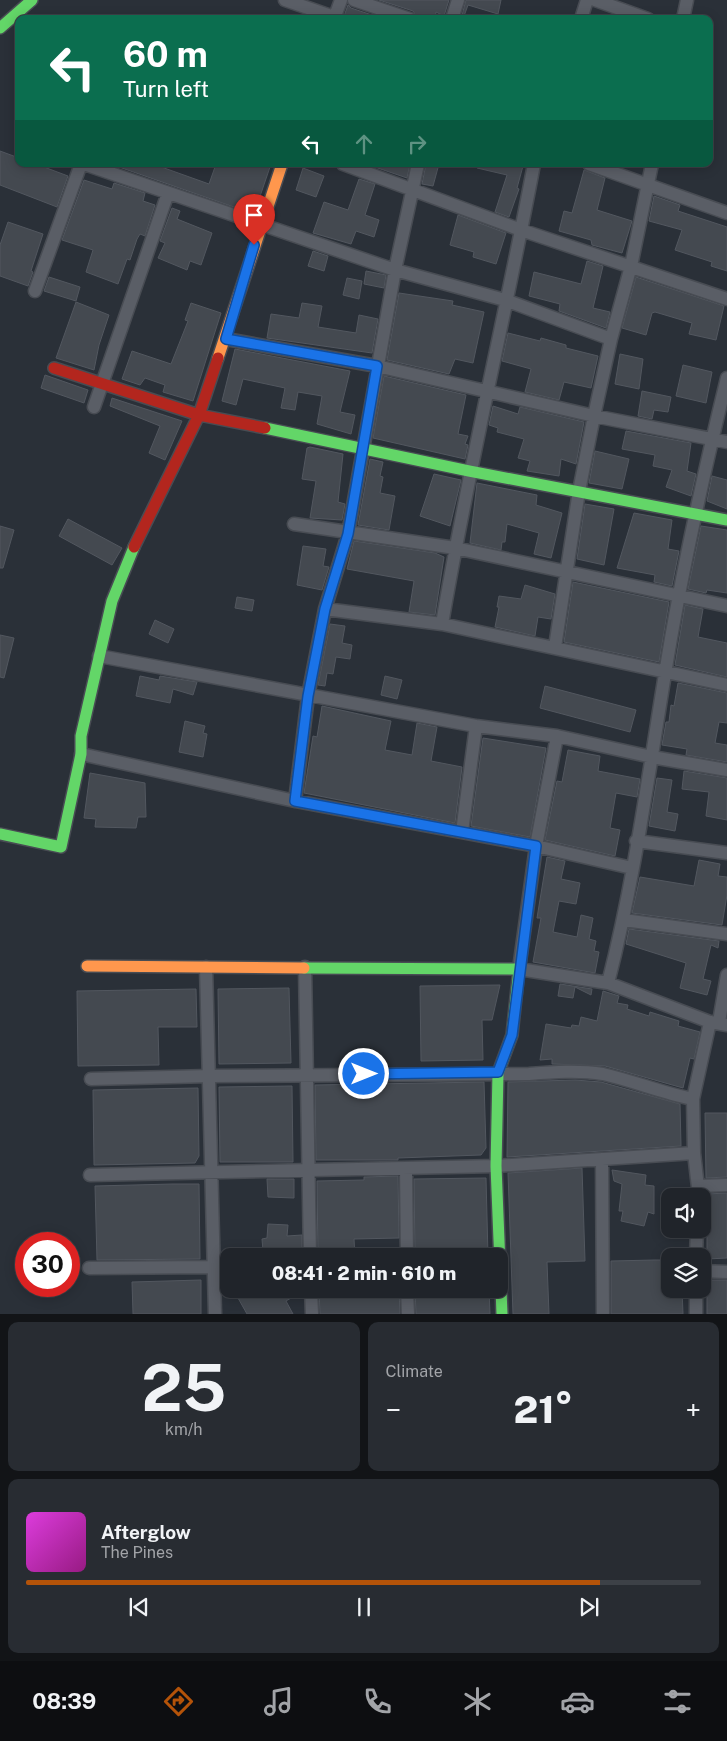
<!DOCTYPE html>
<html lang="en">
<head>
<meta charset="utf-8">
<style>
  body { margin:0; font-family:"Public Sans",sans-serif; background:#282c32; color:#f1f3f6; height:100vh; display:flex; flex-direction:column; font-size:19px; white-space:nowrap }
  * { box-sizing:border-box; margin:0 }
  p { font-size:16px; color:#a2a4a8 }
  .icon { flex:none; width:28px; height:28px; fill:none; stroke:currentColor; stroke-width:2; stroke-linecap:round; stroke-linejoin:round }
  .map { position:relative; height:1314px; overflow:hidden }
  .sheet { display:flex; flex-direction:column; gap:8px; padding:8px; background:#121417; flex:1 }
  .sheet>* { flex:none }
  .hud { position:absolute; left:15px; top:15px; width:698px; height:152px; border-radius:10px; box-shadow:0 2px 12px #0003,0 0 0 1px #3d4147; background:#0b6e4f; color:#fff; overflow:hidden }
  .controls { position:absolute; left:661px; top:1188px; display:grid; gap:10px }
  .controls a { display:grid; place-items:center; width:50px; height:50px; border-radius:10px; background:#20242a; box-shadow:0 2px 12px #0003,0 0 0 1px #3d4147; font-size:25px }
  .speed { position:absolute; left:15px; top:1232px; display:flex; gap:10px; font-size:25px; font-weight:700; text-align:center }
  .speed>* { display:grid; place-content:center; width:65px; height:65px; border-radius:50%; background:#20242a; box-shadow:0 2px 12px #0003,0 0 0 1px #3d4147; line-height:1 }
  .speed .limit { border:8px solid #d22; background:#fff; color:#111 }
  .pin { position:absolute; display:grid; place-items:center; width:42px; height:42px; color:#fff; margin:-51px -21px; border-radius:50% 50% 50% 0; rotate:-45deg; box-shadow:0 0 5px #0007 }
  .pin .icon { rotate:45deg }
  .me { position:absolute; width:55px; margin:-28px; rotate:90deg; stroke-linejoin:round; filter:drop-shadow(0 0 4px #0008) }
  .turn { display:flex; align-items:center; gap:18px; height:105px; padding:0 25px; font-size:22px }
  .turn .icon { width:65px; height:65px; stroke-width:2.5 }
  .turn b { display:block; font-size:35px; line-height:42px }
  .lanes { display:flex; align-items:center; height:48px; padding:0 25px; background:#0003; justify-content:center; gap:25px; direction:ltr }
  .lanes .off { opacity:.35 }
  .big { font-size:38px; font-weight:800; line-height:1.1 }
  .sheet .card { flex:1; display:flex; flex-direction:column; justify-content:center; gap:8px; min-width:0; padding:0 18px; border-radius:10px; background:#282c32 }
  .sheet .dial { align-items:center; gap:0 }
  .dial b { font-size:65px; line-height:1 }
  .song { display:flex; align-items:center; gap:15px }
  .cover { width:60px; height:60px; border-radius:8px; background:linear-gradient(135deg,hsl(300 70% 55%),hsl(310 70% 35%)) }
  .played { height:5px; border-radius:2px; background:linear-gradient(90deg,#b45309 85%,#3d4147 85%) }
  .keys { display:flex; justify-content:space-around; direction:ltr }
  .heat { display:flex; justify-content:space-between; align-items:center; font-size:28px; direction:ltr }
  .sheet .tiles { flex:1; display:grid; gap:8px; grid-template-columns:1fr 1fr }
  .card:last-child { grid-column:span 2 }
  .trip { position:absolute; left:220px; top:1248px; width:288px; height:50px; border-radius:10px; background:#20242a; box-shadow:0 2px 12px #0003,0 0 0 1px #3d4147; font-weight:800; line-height:50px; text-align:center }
  .menu { display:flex; height:80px; justify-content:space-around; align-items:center; background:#0d0e11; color:#a2a4a8 }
  .menu .icon { width:35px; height:35px }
  .menu .active { color:#b45309 }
  .menu b { font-size:22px; color:#f1f3f6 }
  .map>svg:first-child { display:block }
  .building { fill:#444950; stroke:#52575f }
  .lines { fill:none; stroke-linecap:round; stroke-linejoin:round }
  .street-casing { stroke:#484c53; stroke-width:15 }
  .fast-casing { stroke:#484c53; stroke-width:14 }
  .slow-casing { stroke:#484c53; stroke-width:14 }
  .jam-casing { stroke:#484c53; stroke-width:14 }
  .street { stroke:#5a5e66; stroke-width:12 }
  .fast { stroke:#63d668; stroke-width:11 }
  .slow { stroke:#ff974d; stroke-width:11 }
  .jam { stroke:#b3261e; stroke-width:11 }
  .route-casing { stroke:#114b97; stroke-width:12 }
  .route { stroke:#1a73e8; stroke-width:9 }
</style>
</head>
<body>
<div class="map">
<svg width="727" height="1314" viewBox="0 0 727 1314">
  <rect width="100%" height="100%" fill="#2a3038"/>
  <path class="building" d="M379,0H449L444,16L436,12L435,19H418L413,11Z
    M466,0H501L498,14L468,5L463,19H461Z
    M348,5L351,8L384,19H343Z
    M0,151L19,158V164H36L68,176L57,207L0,185Z
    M121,164H153L209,184L216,164H271L254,214L119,167Z
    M366,164H410L407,178Z
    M426,164H439L433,186L422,184Z
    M477,164L523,166L517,188L519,189L509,217L495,212L507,175L477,168Z
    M303,168L324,176L316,197L296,190Z
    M584,170L605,178L597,210L632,221L622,253L592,245L591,240L559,231L564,211L572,213Z
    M359,179L375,184L365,215L379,220L374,237L356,231L351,244L313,233L324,202L348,210Z
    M84,180L112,189L114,183L145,193L143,201L155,205L145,236L140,234L137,239L130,260L127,259L118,284L86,272L93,250L62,240Z
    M654,196L680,205L678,211L727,227V271L711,266L712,262L675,250L682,230L649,221Z
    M172,208L180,211L177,219L212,233L201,265L190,261L187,270L158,258L165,243L160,241Z
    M458,215L506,233L496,264L473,257L474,252L450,245Z
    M8,222L43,234L31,271L33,272L28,286L0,276V245Z
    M313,251L328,256L324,271L308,266Z
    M587,261L603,266L593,308L610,312L606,328L559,311L560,304L529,296L534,272L581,284Z
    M366,271L386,275L384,288L364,284Z
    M49,277L80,287L76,301L44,291Z
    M636,277L724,306L716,340L689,334L692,323L655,312L652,313L646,335L622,328Z
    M347,278L362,281L359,299L343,295Z
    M399,293L453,301L452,305L484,312L473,363L455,359L449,374L387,360Z
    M76,302L109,315L99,345L94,370L56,358Z
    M191,303L221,313L193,401L163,392L165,385L145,378L140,385L122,379L132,351L171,364L188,321L185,320Z
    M302,303L322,306L318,327L356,333L359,315L378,319L372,353L267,338L271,314L299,318Z
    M508,333L540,341L541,338L566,345V348L598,356L591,388L564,382L559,400L525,392L531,369L502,361Z
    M235,349L350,371L340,412L355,415L351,434L317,424L322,396L298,392L295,410L281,408L285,388L243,379L236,405L222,401Z
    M620,354L643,359L639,389L615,384Z
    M683,365L712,372L706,403L676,396Z
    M45,375L88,390L84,403L41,388Z
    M384,376L466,395L458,434L468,436L465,444L468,445L465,459L373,438Z
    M642,391L671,397L668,412L654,410L652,419L638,416Z
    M112,398L182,421L165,460L149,453L160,426L110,406Z
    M493,406L518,414L520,407L584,422L576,464L561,459L559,476L527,471L530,461L518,458L524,439L497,432L498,428L489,425Z
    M626,431L691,443L687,471L696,474L691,496L666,487L672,470L653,466L655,455L622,449Z
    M310,447L343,454L338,502L345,504L342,520L310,518L316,481L302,479L307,448Z
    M595,451L629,459L622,489L589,483Z
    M370,459L383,462L380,476L383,477L380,493L395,496L389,530L358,525Z
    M434,474L461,480L450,526L420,516Z
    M712,476L727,480V509L707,501Z
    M477,483L537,495L536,505L562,513L551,558L534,554L539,533L507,524L505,542H502L501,550L470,543Z
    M585,504L614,509L604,565L577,559Z
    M634,513L672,520L668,549L679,551L672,586L654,582L655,575L617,568Z
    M68,519L122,548L112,565L59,536Z
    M0,526L14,530L3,568H0Z
    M701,526L727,530V593L707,590L706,593L688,589Z
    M354,541L435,553L444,557L435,615L409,612L414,581L347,569Z
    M303,546L326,549L323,566L329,567L322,590L297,585Z
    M573,582L669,602L659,662L564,642Z
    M525,585L555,594L551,619L538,617L535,636L495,627L499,607H497L499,596L521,599Z
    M237,597L254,600L252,611L235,608Z
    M685,605L703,609L698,637L727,643V677L675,665Z
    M155,620L174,629L168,643L149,634Z
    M330,624L345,626L342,643L352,645L350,659L336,657L333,674L327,673L325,686L318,685Z
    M0,635L14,638L4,678L0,677Z
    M140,676L159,680L160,676L197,682L193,695L173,689L170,703L136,696Z
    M385,676L402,680L397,699L381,695Z
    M678,683L727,693V723L719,722L715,743L727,745V762L686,755L687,749L662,745L666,722H669L671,705L674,706Z
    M545,686L636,710L630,732L540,708Z
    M322,706L391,721L385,750L412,755L417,723L437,727L431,761L462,767L455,823L304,793L313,736L317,737Z
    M185,721L205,726L203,733L207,734L203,757L179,752Z
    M483,738L546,748L530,837L471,826Z
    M568,750L600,756L598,771L640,779L637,797L616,793L610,828L620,830L615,856L545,840L557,781L562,782Z
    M684,771L727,778V820L706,816L709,792L682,789Z
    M90,773L145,783L146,817H138L136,828L95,827L96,819L84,818Z
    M657,778L672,780L667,812L678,814L675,831L649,826Z
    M547,857L565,861L561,879L580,883L576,904L559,901L553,932L577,937L581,915L593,918L589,939L596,941L594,951L599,952L595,973L533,962L541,918H537Z
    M699,860L720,864L718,876L727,877V895L722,925L632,913L640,877L694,886Z
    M629,929L719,941L718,948L711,945L703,979L711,981L707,995L680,988L686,963L626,944Z
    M560,984L592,989L591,995L575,987L573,998L558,996Z
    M500,985L492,1020H482L483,1060L421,1061L420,986Z
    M289,988L291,1063L219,1064L218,989Z
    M196,989L197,1027H158L159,1065L78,1066L77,991Z
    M603,991L619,996L617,1003L628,1005L627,1009L649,1016L650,1012L679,1021L678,1026L700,1032L694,1059L690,1058L683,1088L605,1066L552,1064V1059L540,1060L546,1024L571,1028L572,1025L579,1026L581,1017L597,1021Z
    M575,1080L601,1082L680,1104L681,1146L507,1157L508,1082Z
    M484,1082L486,1148L481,1155L398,1158V1160H316L315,1085Z
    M292,1086L293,1162H220L219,1087Z
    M198,1088L199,1156L195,1163L94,1165L93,1090Z
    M705,1113H727V1177L706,1178Z
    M582,1168L585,1261L547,1262L549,1314H513L508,1173Z
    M612,1170L646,1175L645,1185L654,1186V1214L648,1212L644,1226L621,1221L623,1211H619L622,1184L614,1181Z
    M398,1176L399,1238L354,1239L355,1256H318L317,1181L364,1180V1177Z
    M486,1178L488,1256H415L414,1179Z
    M267,1179H294V1198L268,1197Z
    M172,1184H199L200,1259L97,1260L95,1186Z
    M727,1193V1258L707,1259V1194Z
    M268,1224L288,1225L287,1236L302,1235V1256H279V1250L263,1251L262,1239L267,1238Z
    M655,1260H670V1289H682L683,1314H611V1261Z
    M201,1280V1314H133L132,1282Z
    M707,1280H727V1314H707Z
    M246,1289H303V1291L286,1301L293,1314H247L238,1298Z
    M319,1289H399L400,1314H320Z
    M415,1289H489L490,1314H416Z"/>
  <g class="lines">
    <g class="street-casing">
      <path id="street" d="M285,0L334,17
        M354,0L410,19
        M595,0L648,19
        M334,19L341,0
        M452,19L458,0
        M581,19L587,0
        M683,19L687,0
        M84,164L395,270L505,300L611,339
        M343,164L521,230L727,299
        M589,164L727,213
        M35,291L81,164
        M226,339L377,366L594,416L727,442
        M94,407L168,193
        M294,524L455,548L727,606
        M325,609L442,624L727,685
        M442,624C468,470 505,318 534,164
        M555,647L579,491L594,416L611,339L631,266L652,164
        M99,656L476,726L557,736L652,757L727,770
        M557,736L536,846L519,969L608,983L710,1022L727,1025
        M81,754L295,801L536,846L632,868
        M295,801L308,696L325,609L348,534L395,270L418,164
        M462,832L476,726
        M636,841L727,853
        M624,920L727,934
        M206,967L215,1314
        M305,967L310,1256
        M608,983C634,882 648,777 665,674C681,574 703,476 727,378
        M719,1022L727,975
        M91,1079L210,1076L529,1074C553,1072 578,1070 603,1074C634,1081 662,1093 693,1099
        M602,1159L603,1314
        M406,1169L407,1256
        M90,1175L496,1166L694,1153
        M699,1186L727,1185
        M699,1196L694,1153L693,1099L710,1022
        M696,1256L697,1229
        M89,1268L212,1267
        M702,1271L727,1272
        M311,1289L312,1314
        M407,1289L408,1314
        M696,1289V1314"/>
    </g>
    <g class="fast-casing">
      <path id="fast" d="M0,28L32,0
        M265,428L469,471L727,520
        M0,834L61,847L81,754V736L112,601L134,547
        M304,968L519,969L512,1035L498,1073L496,1166L502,1314"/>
    </g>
    <g class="slow-casing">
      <path id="slow" d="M218,358L282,164
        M87,966L304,968"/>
    </g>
    <g class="jam-casing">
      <path id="jam" d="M54,368L199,415L265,428
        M134,547L199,415L218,358"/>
    </g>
    <use href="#street" class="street"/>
    <use href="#fast" class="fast"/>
    <use href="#slow" class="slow"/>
    <use href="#jam" class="jam"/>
  </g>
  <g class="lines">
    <g class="route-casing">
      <path id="route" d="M254,245L226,339L377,366L348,534L325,609L308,696L295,801L536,846L512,1035L498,1072L364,1074"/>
    </g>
    <use href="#route" class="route"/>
  </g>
</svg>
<div class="controls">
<a><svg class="icon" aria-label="sound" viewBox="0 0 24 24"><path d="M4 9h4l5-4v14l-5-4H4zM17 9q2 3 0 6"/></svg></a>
<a><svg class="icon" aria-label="layers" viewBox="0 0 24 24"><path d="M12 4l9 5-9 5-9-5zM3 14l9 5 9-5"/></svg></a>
</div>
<div class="speed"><div class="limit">30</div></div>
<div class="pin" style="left:254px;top:245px;background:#d93025"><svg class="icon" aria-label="arrive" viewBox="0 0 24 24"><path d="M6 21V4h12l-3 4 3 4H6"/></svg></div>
<svg class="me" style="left:364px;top:1074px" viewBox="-20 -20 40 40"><circle r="17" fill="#1a73e8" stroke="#fff" stroke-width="3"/><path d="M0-11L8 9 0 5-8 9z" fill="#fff"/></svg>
<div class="trip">08:41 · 2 min · 610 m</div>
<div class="hud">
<div class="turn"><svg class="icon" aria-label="left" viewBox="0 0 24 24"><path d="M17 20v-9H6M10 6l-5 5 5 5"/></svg><div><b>60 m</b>Turn left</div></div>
<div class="lanes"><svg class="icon" aria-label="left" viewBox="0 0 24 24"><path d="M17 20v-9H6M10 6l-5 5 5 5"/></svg><svg class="icon off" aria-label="ahead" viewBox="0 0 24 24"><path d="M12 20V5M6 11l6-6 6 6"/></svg><svg class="icon off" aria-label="right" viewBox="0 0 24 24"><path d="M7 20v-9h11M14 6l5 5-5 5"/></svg></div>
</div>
</div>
<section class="sheet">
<div class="tiles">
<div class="card dial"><b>25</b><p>km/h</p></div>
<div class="card"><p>Climate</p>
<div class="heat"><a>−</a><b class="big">21°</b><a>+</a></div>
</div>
<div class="card">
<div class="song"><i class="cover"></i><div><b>Afterglow</b><p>The Pines</p></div></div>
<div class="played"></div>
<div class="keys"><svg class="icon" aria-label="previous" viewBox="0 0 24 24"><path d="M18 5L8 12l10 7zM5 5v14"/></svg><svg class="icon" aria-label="pause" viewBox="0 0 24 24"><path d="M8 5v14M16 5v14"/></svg><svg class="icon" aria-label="next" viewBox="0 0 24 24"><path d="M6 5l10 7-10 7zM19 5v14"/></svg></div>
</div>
</div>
</section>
<nav class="menu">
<b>08:39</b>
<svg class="icon active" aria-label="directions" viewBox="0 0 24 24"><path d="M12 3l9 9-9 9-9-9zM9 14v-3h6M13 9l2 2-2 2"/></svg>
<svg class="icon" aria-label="music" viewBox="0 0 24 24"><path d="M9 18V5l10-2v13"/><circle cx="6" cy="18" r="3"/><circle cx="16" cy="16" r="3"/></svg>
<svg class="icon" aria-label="phone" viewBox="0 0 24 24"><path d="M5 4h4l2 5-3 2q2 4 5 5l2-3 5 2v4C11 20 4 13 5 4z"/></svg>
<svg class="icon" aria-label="climate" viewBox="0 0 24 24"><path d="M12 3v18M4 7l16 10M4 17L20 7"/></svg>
<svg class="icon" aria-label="car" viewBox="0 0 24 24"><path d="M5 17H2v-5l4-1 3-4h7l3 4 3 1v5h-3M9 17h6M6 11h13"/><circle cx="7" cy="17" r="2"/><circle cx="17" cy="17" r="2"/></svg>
<svg class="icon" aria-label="filters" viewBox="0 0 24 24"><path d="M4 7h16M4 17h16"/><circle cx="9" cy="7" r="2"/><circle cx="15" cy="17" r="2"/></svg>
</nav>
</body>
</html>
